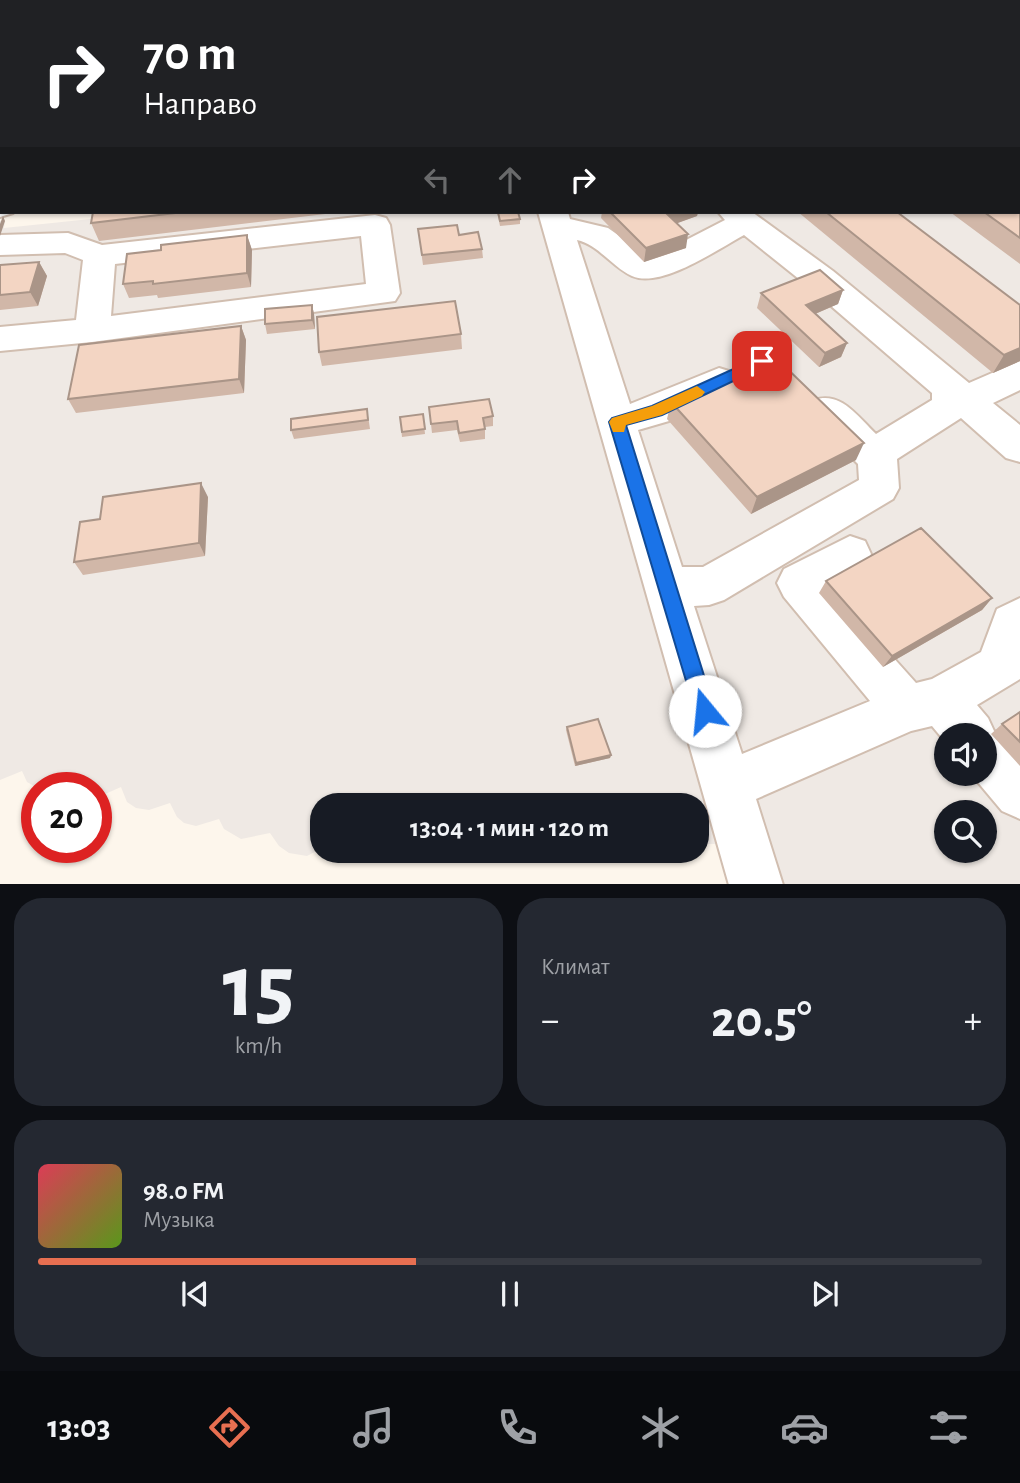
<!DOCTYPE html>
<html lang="ru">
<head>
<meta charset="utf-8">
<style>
  body { margin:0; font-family:"Alegreya Sans",sans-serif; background:#242831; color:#f1f3f6; height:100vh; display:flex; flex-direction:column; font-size:26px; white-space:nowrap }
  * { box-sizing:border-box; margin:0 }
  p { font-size:23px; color:#9ea1a6 }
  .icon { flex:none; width:38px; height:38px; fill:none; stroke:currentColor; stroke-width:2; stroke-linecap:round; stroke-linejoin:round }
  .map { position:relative; height:884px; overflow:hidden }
  .side { display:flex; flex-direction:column; gap:14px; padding:14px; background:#0d0f14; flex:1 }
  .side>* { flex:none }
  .hud { position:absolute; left:0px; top:0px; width:1020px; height:214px; box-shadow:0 2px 5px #0004; background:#202124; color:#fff; overflow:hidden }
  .controls { position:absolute; left:934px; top:723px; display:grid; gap:14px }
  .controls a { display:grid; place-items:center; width:63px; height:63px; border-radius:50%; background:#171b24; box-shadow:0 2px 5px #0004; font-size:35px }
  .speed { position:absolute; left:21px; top:772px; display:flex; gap:14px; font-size:35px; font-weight:700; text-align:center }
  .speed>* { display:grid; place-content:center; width:91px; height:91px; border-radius:50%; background:#171b24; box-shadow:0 2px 5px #0004; line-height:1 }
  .speed .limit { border:10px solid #d22; background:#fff; color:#111 }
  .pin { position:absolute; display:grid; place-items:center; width:60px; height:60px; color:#fff; margin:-30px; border-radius:14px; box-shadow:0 4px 10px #0006 }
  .me { position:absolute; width:77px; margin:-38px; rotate:343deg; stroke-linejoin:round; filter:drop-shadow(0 0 5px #0008) }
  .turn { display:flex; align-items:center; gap:24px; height:147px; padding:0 28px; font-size:32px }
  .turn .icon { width:91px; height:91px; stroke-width:2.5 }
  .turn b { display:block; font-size:49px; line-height:60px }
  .lanes { display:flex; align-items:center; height:66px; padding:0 28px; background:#0003; justify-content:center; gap:35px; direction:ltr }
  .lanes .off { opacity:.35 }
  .big { font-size:52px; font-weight:600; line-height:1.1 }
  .side .widget { flex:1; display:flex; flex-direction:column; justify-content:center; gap:10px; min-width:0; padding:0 24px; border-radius:28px; background:#242831 }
  .side .dial { align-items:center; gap:0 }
  .dial b { font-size:91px; line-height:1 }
  .song { display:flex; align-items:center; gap:21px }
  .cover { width:84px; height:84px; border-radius:10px; background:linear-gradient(135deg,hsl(350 70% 55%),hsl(90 70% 35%)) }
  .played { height:7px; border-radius:4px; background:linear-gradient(90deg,#e76f51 40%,#363941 40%) }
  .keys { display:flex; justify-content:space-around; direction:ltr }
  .heat { display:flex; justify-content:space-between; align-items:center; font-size:38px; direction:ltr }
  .side .tiles { flex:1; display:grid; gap:14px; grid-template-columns:1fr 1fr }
  .widget:last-child { grid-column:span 2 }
  .trip { position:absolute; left:310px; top:793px; width:399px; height:70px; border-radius:28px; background:#171b24; box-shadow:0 2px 5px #0004; font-weight:600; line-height:70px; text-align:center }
  .dock { display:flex; height:112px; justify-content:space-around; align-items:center; background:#090b0e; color:#9ea1a6 }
  .dock .icon { width:49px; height:49px }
  .dock .active { color:#e76f51 }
  .dock b { font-size:32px; color:#f1f3f6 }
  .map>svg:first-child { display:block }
  .residential { fill:#f5e8da }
  .industrial { fill:#efe9e4; fill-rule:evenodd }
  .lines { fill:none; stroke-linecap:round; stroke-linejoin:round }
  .minor-casing { stroke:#d1beb0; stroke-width:4 }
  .minor { fill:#fff; fill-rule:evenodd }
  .wall { fill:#d1b7a8 }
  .shaded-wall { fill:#aa9588 }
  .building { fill:#f3d5c3; stroke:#aa9588; stroke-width:2 }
  .route { fill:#1a73e8; stroke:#114b97; stroke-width:2 }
  .slow { fill:#f59e0b }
</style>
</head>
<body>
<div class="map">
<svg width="1020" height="885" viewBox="0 0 1020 885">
  <rect width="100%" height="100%" fill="#fdf6ec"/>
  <path class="residential" d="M0,0H485V2H2L0,200Z"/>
  <path class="industrial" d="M575,0H1020V884H731L719,844H697L696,805H322V848L307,856L289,853L279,846L270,833L241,839L224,829L219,819L196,826L184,823L177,817L170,803L149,810L136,808L127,802L121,787L96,798V788L73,787L70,779L51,788L34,786L27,782L22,771L0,780V221H5L4,228L158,212H1018V2ZM947,735H985V774H947ZM947,812H985V850H947Z"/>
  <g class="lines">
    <g class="minor-casing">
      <path id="minor" d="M485,0H507V2H485Z
        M780,0H808L779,2Z
        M0,71H2V87H0Z
        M0,112H2V128H0Z
        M0,198L2,212L13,213L0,217Z
        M538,212H568L570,219L608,228L648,256L659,254L725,220L718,212H752L833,271L969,383L1020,361V390L993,403L1020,425V462L1006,458L961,418L897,459L899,488L893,499L724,600L709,605L694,606L742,754L870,701L784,597L777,583L784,569L850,536L865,541L871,554L865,567L830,587L916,683L932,679L981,652L997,609L1020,598V679L977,705L988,718L994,731L1003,734L1020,754V819L1002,811L971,774H985V735H947V744L932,726L911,731L756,799L783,885H729ZM744,235L809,287L932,393V400L876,434C857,416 841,391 814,400L808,410L814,420L858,464L859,480L703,567H682L638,430L669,421L732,390L737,381L732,372L719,368L630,404L577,240C599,245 612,267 632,276C661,289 718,249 744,235Z
        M375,215L386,218L390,225L400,293L395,301L92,342L0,351V327L76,320L83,260L65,253L0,255V235L68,233L102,245ZM361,236L366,284L111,316L115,264Z"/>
    </g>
    <use href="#minor" class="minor"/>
  </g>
  <path class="wall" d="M599,0H674L676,2H601Z
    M716,0H788L784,2H718Z
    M1018,21L1020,22V77L1018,76Z
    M0,79H2V111H0Z
    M1018,93L1020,94V160L1018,159Z
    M0,133H2V181H0Z
    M1020,189V264L950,212H1018Z
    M93,212H342L99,241L91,223Z
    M497,212H518L520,219V224L500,226Z
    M602,212H698L697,216L677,223L686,248L644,262L601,218Z
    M798,212H897L1020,305V361L993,373Z
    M418,229L459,235L482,249L483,258L423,265Z
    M247,235L252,250L251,287L158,298L157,295L129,298L123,284L161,250Z
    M39,262L47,276L38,306L0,310V265Z
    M843,290L838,304L815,314L847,343L841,357L819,367L757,308L761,293Z
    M312,305L314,314L315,329L267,334L265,324Z
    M241,326L246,340L244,393L76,413L68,399Z
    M461,334L462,349L322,366L319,352Z
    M671,402L856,460L751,514L667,419Z
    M429,407L493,416V426L485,427V439L460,442L457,430L432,433Z
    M367,409L370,429L294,439L291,430Z
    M423,414L425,434L402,437L400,417Z
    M208,497L205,556L83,575L74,562Z
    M826,581L992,598L982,610L883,667L819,593Z
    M1020,712V766L991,734L1002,724Z
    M567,727L611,755L610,758L575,766L566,730Z"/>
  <path class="shaded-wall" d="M746,0H788L784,2H740Z
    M673,212H698L697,216L664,228L667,214Z
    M3,216L5,221L0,236V224Z
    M688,234L686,248L644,262L646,248Z
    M247,235L252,250L251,287L247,273Z
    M39,262L47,276L38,306L30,292Z
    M843,290L838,304L801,320L806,305Z
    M312,305L314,314L315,329L312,320Z
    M241,326L246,340L244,393L239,379Z
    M847,343L841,357L819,367L825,353Z
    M1020,348V361L993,373L1004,355Z
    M864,443L856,460L751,514L757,497Z
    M201,483L208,497L205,556L199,543Z
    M992,598L982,610L883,667L892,656Z
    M611,755L610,758L575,766L576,763Z"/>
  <path class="building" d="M617,0H674L676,2H619Z
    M854,0H876L879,2H848Z
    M881,0H913L907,2H884Z
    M1018,21L1020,22V55L1018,54Z
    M0,79H2V96L0,97Z
    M1018,93L1020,94V137L1018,136Z
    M0,133H2V166H0Z
    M1018,188L1020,189V238L984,212H1018Z
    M93,212H184L91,223Z
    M498,212H518L520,219L500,221Z
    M610,212H673L667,214L688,234L646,248Z
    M826,212H897L1020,305V348L1004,355Z
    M457,225L459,235L478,232L482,249L422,255L418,229Z
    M247,235V273L153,284V281L123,284L127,254L161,250V245Z
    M39,262L30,292L0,295V265Z
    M820,270L843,290L806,305L847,343L825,353L761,293Z
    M455,301L461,334L319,352L317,317Z
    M312,305V320L265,324V309Z
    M241,326L239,379L68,399L79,345Z
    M774,356L864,443L757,497L671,402Z
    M489,399L493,416L483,418L485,429L459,433L457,421L431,424L429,407Z
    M367,409L368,420L291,430V419Z
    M423,414L425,429L402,432L400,417Z
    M201,483L199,543L74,562L80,522L100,519L103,497Z
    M921,528L992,598L892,656L826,581Z
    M1020,712V742L1002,724Z
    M598,719L611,755L576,763L567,727Z"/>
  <path class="route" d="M762,356L767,357L769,361L767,365L662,415L626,425L715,711L712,718L705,721L698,718L695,711L609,422L612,418L652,406Z"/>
  <path class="slow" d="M697,386L705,392L702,396L662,415L626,425L624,432H613L609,422L612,418L652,406Z"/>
</svg>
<div class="controls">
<a><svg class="icon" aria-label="sound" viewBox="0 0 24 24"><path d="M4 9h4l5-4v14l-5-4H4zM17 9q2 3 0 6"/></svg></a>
<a><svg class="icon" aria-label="search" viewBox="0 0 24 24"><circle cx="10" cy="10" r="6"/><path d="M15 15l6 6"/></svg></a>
</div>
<div class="speed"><div class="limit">20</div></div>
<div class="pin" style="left:762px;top:361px;background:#d93025"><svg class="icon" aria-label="arrive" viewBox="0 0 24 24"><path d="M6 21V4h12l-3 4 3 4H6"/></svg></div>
<svg class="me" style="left:705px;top:711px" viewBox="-20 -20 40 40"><circle r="19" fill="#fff"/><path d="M0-13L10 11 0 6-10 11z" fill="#1a73e8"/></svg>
<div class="trip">13:04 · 1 мин · 120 m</div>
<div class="hud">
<div class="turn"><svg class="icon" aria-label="right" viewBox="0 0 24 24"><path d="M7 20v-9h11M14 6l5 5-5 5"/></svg><div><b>70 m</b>Направо</div></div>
<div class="lanes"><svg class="icon off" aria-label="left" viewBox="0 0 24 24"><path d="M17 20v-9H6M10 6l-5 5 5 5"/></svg><svg class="icon off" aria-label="ahead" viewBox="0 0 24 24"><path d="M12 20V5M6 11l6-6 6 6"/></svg><svg class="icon" aria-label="right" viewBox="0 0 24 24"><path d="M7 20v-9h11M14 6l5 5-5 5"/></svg></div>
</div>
</div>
<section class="side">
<div class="tiles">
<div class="widget dial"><b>15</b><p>km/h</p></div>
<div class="widget"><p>Климат</p>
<div class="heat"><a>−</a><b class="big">20.5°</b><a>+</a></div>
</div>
<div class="widget">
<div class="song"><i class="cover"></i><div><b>98.0 FM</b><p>Музыка</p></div></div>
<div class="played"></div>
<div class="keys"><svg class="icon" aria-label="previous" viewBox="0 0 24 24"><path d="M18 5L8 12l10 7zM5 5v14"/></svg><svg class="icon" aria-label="pause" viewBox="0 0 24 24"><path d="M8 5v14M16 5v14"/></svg><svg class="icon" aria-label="next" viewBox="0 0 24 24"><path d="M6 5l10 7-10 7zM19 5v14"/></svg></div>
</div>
</div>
</section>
<nav class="dock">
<b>13:03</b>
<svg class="icon active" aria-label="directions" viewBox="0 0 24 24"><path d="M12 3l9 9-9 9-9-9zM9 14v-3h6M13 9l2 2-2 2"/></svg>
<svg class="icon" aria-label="music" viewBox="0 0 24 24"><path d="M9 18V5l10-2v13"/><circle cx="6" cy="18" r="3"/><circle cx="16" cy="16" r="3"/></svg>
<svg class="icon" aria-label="phone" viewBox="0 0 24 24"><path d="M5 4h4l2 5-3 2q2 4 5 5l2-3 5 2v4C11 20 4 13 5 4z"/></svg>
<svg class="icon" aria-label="climate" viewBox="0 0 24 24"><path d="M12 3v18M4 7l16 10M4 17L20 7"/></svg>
<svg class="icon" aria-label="car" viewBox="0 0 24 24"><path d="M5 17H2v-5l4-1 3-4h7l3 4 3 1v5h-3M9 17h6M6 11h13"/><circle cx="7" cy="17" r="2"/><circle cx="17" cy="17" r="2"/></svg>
<svg class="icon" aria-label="filters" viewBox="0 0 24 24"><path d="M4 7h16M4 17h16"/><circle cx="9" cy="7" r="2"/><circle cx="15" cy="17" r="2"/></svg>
</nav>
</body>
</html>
